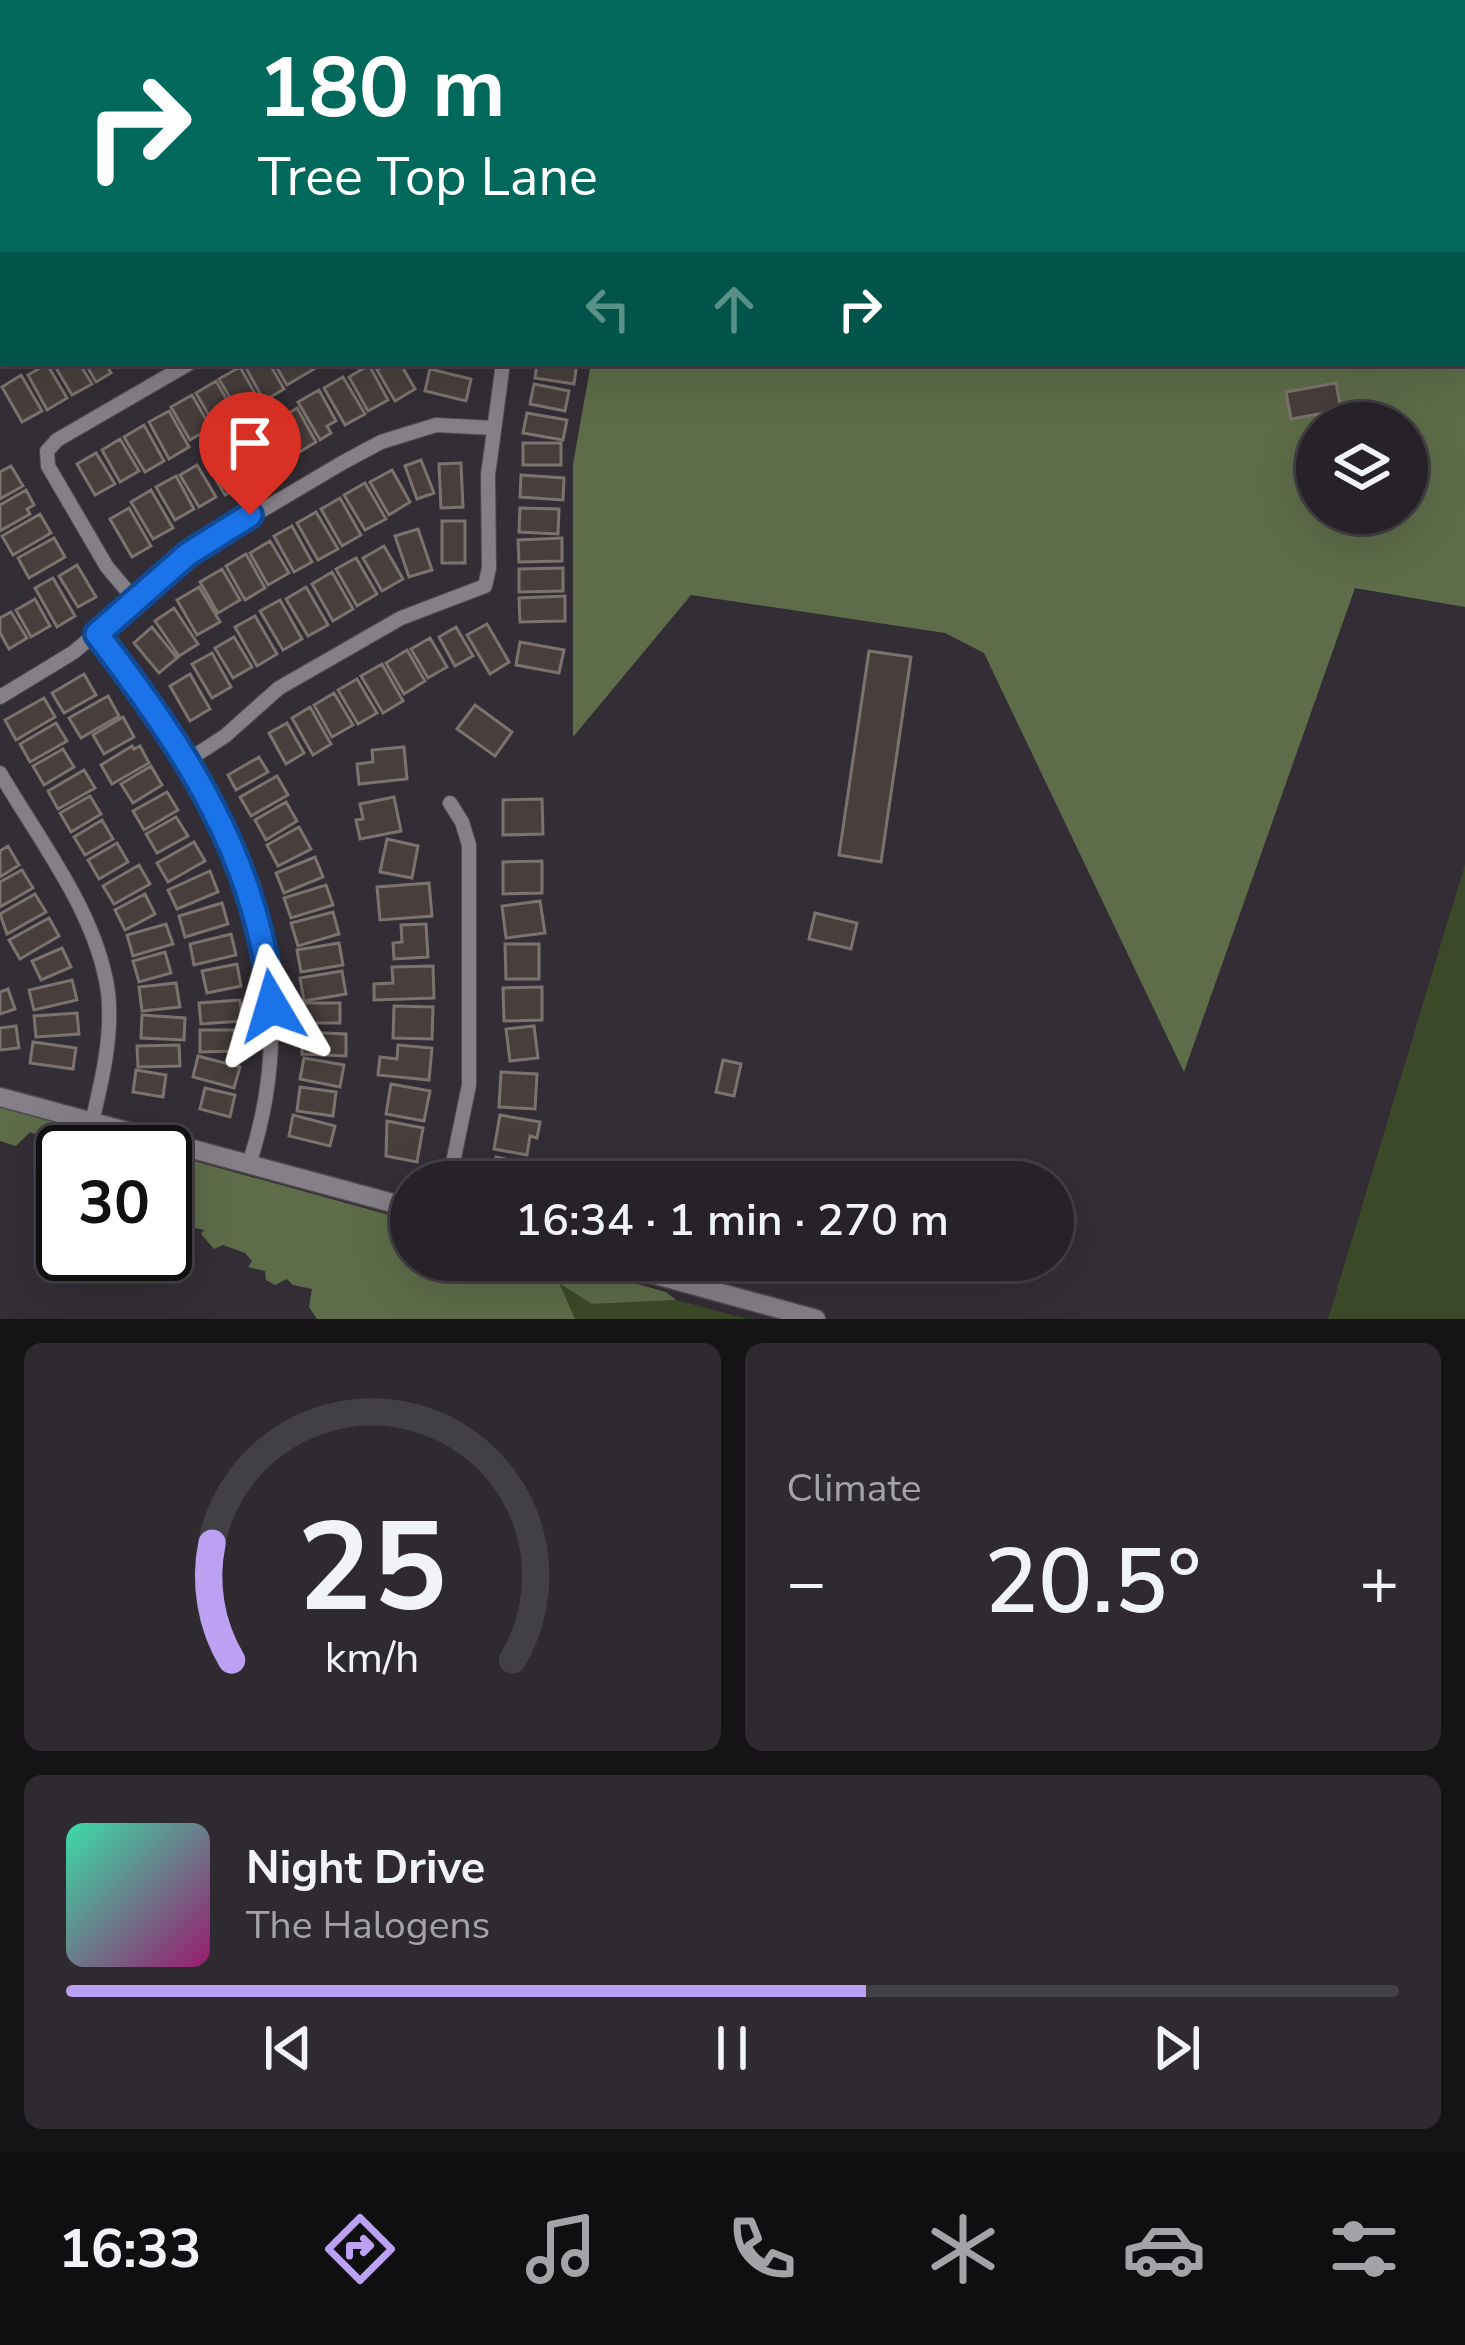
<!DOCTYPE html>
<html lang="en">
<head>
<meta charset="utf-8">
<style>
  body { margin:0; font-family:"Nunito Sans",sans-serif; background:#2e2a30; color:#f1f3f6; height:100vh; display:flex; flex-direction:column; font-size:45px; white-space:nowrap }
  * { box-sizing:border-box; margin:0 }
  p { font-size:39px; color:#a4a4a8 }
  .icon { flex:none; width:66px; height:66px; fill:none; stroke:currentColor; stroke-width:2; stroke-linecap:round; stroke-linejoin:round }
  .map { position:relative; height:1319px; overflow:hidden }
  .sheet { display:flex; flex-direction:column; gap:24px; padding:24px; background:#151316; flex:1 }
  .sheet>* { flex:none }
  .hud { position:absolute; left:0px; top:0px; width:1467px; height:366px; box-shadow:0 12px 48px #0002,0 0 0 3px #423f45; background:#00695c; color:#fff; overflow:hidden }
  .tools { position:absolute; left:1296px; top:402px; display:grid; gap:24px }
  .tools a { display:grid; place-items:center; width:132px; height:132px; border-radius:50%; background:#262228; box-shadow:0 12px 48px #0002,0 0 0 3px #423f45; font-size:60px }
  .speed { position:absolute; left:36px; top:1125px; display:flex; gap:24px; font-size:60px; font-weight:700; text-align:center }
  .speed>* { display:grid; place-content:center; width:156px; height:156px; border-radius:50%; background:#262228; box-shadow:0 12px 48px #0002,0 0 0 3px #423f45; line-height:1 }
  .speed .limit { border:6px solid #111; border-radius:18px; background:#fff; color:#111 }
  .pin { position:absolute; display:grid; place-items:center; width:102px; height:102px; color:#fff; margin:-123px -51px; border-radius:50% 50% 50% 0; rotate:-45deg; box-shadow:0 0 12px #0007 }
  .pin .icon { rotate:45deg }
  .me { position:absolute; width:132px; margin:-66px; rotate:353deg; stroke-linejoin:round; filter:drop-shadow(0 0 9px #0008) }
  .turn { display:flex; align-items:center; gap:42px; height:252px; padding:0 60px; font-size:54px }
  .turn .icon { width:156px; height:156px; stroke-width:2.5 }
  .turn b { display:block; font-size:84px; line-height:102px }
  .lanes { display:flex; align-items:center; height:114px; padding:0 60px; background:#0003; justify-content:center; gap:60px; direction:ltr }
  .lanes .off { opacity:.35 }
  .big { font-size:90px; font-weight:600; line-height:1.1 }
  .sheet .widget { flex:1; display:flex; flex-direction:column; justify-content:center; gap:18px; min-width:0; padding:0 42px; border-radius:18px; background:#2e2a30 }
  .sheet .dial { align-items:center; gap:0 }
  .dial svg { height:312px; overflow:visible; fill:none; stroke:#423f45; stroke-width:7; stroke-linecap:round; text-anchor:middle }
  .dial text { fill:#f1f3f6; stroke:none }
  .song { display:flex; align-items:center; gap:36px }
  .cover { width:144px; height:144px; border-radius:18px; background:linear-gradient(135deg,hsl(160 70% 55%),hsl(320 70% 35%)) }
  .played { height:12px; border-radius:6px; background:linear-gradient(90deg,#bca0f2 60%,#423f45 60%) }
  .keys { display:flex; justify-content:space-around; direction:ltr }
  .heat { display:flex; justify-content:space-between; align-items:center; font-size:66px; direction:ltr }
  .sheet .tiles { flex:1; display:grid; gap:24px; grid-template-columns:1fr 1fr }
  .widget:last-child { grid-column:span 2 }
  .trip { position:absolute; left:390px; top:1161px; width:684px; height:120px; border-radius:60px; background:#262228; box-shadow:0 12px 48px #0002,0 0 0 3px #423f45; font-weight:600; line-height:120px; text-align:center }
  .tabs { display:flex; height:192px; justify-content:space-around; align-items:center; background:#0f0e10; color:#a4a4a8 }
  .tabs .icon { width:84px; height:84px }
  .tabs .active { color:#bca0f2 }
  .tabs b { font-size:54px; color:#f1f3f6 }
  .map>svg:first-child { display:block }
  .green { fill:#3c4928 }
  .forest { fill:#5e6c49; fill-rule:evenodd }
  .building { fill:#483f3c; stroke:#7c726e; stroke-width:3 }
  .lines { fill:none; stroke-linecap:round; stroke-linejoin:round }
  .minor-casing { stroke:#514c52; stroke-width:16 }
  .tertiary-casing { stroke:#514c52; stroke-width:21 }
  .secondary-casing { stroke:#514c52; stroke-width:24 }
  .minor { stroke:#857f87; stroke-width:14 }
  .tertiary { stroke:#857f87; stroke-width:18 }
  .secondary { stroke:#857f87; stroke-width:21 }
  .route-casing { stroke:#114b97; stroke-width:30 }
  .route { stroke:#1a73e8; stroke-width:21 }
</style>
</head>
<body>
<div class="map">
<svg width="1465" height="1319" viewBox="0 0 1465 1319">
  <rect width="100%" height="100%" fill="#332e35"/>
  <path class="green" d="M1465,864V1319H1328Z
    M556,1281L593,1304L676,1300L748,1319H575Z"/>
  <path class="forest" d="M1352,0H1465V607L1355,588L1184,1072L984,653L945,633L691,595L573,737V464L591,363H1464V3ZM1317,423H1407V513H1317Z
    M0,1107L162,1152H83L30,1132L16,1146L0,1141Z
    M165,1153L411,1221V1260H552L666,1292L676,1300L592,1304L559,1283L575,1319H317L309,1307L312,1289L293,1285L287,1279L275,1285L266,1280L265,1271L248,1267L252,1261L245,1253L223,1245L214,1249L201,1234L204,1230L191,1227L179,1210H165Z"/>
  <path class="building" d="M53,363H79L92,384L72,395Z
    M85,363H112L107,366L111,373L96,382Z
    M250,363H269L284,389L264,401L245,366Z
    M274,363H324L287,385Z
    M390,363H400L415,389L395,401L377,370Z
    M537,363H577L574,384L535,378Z
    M47,364L67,398L47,410L28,375Z
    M369,365L388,400L368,411L349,377Z
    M240,367L261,404L241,416L219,379Z
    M430,369L471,379L466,401L425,391Z
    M21,375L42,411L22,422L2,387Z
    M343,377L365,414L345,425L324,388Z
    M216,381L236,416L216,428L196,393Z
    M1336,383L1341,410L1291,419L1286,392Z
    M534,384L569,391L565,411L530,404Z
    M319,390L336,421L327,426L331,433L320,440L298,402Z
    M192,395L211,428L190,440L171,407Z
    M297,408L316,442L298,453L279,419Z
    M169,411L189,447L169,459L149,422Z
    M527,413L567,420L563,440L523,433Z
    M273,422L293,456L273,467L253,433Z
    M144,425L164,461L145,472L124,437Z
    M247,436L265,466L246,477L229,447Z
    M120,439L139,471L120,482L102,450Z
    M523,443H561V465H523Z
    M223,448L244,484L225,495L204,459Z
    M96,453L115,484L95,495L77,464Z
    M421,460L434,493L417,499L405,466Z
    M461,463L463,507L441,508L439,464Z
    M197,465L216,497L199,507L180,475Z
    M11,466L23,486L0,499V472Z
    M392,470L410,502L389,515L370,482Z
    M521,475L564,478L563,500L520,497Z
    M176,476L194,509L175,520L156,487Z
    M365,483L386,519L365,530L344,495Z
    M26,490L34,505L27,509L30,514L0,531V505Z
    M151,490L173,528L153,539L131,502Z
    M340,498L361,535L342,546L321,509Z
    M129,508L151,546L132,557L110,519Z
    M520,508L559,509L558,534L519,532Z
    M316,512L338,549L318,560L297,523Z
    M40,514L51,533L13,555L2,536Z
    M442,521H465V563H442Z
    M292,526L312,562L294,572L274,536Z
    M418,529L432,570L409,577L395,536Z
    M54,538L65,557L29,578L18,558Z
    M562,538V561L519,562L518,540Z
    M270,541L289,573L268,585L250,553Z
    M384,546L403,579L382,591L363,558Z
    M246,554L265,588L245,600L226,566Z
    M356,558L377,594L357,606L336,569Z
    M77,565L96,597L78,607L59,576Z
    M563,568V591L519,592V569Z
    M222,569L240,600L218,613L200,582Z
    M332,572L353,609L333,621L312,584Z
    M53,578L75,616L57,627L35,588Z
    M199,587L220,622L197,635L177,600Z
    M306,587L328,625L308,636L286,599Z
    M565,596V621L520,622L519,598Z
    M35,599L50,626L31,637L16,610Z
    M280,600L302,639L283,650L260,611Z
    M174,608L198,644L179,656L155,621Z
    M11,612L27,638L9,649L0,633V618Z
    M255,616L277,654L257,666L235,627Z
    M487,624L509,662L490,674L467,635Z
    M152,627L177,658L159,673L134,643Z
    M456,627L473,656L455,666L439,637Z
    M234,637L252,667L233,678L215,648Z
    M430,638L447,667L428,678L411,649Z
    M520,642L564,650L559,673L516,665Z
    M407,650L425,681L404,694L386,663Z
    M869,651L911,657L881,862L839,855Z
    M212,653L231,687L212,698L192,664Z
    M382,664L403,701L383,713L361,676Z
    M84,674L96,695L64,713L52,693Z
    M190,674L210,709L190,721L170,686Z
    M357,679L377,713L358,724L338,690Z
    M334,693L353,725L332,737L314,705Z
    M108,696L119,716L81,738L69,718Z
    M44,698L55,717L16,740L5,720Z
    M475,705L512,732L495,756L457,729Z
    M310,707L331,744L313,755L292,718Z
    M123,717L134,737L104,754L93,735Z
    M56,723L67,741L30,762L20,744Z
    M287,723L304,753L286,764L269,733Z
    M132,746L134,749L140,746L149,763L112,784L101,765Z
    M404,747L407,779L359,784L357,764L373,762L372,750Z
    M63,749L74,767L44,785L33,766Z
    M259,757L268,772L236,790L228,775Z
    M151,766L162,785L133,803L121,784Z
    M84,770L95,788L58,809L48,791Z
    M277,776L288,795L251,816L240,797Z
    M167,792L178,810L144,830L133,811Z
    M90,796L101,814L71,832L60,813Z
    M394,797L401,831L360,839L356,820L363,819L360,804Z
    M542,799L543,834L503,835V800Z
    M286,802L297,821L266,840L255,820Z
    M176,817L188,836L157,853L146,834Z
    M102,820L113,839L85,855L74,837Z
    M299,827L311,849L278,866L267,845Z
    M387,839L418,846L412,878L380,872Z
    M194,842L205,861L168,882L157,863Z
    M117,843L128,862L99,879L88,860Z
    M8,846L19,865L0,877V851Z
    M315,857L323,877L284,893L276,873Z
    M542,861V893L503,894V862Z
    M139,865L150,884L114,904L103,886Z
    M22,870L33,888L0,907V882Z
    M210,871L218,892L177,909L168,890Z
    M429,883L432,916L380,920L377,887Z
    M326,885L333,905L291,918L284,898Z
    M35,894L46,912L7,934L0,914Z
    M145,894L155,914L125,930L115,910Z
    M540,901L545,933L506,938L502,906Z
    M222,903L228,924L185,937L179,916Z
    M333,912L339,934L298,946L291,923Z
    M815,913L857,923L851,949L809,939Z
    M49,918L59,936L20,959L9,940Z
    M166,924L173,944L133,956L127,935Z
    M426,924L428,957L394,959L393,943L402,942L401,925Z
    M231,934L236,955L194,965L190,944Z
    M339,943L343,965L301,972L297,950Z
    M505,944H539V979H506Z
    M62,948L71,967L41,980L32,961Z
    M165,952L171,973L139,982L133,961Z
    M237,964L241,986L207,993L202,971Z
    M433,966L434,998L374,1000V984L393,983L392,967Z
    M342,971L346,994L304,1001L300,978Z
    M72,980L77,1000L34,1010L29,990Z
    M176,983L180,1007L142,1011L139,987Z
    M542,987V1020L504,1021L503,988Z
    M8,989L15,1009L0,1014V992Z
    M240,1000L242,1021L201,1024L199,1003Z
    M305,1003H340V1023H305Z
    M394,1006L433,1007L432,1039L393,1038Z
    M77,1013L79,1034L36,1037L34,1016Z
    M142,1015L185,1018L184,1040L141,1038Z
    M16,1026L19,1048L0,1050V1028Z
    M534,1026L538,1058L510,1061L506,1029Z
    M200,1030H234V1051L200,1052Z
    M302,1032L346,1034V1056L302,1054Z
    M33,1042L76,1048L73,1069L30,1063Z
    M179,1045L180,1066L138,1067L137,1046Z
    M398,1045L432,1048L429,1080L378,1075L380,1057L397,1059Z
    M198,1056L240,1067L234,1088L193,1077Z
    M304,1058L344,1065L340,1087L300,1079Z
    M723,1060L741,1064L734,1096L716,1092Z
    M136,1070L166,1075L163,1097L133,1092Z
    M501,1072L537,1074L535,1109L499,1107Z
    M391,1084L430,1091L424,1121L386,1114Z
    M300,1087L336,1092L333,1116L297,1111Z
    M205,1088L235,1095L230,1117L200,1109Z
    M293,1115L335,1126L330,1146L289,1136Z
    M500,1115L540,1122L537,1138L530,1136L527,1155L494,1149Z
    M387,1121L423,1128L417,1162L386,1156Z
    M496,1157L536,1166L532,1182H490Z"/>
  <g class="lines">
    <g class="minor-casing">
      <path id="minor" d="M867,0L869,3
        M1092,0L1093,3
        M1307,0V3
        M0,256L3,254
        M135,600L107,567L48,466L47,451L57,440L190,363
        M97,634C219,792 317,960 249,1164
        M0,697L74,652L188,554L342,463L381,442L436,425L494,428
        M185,762L225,736L279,688L401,618L485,586L489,568L488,475L503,363
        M0,773C39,840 97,913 108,992C113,1035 102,1080 92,1122
        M449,1182L469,1085V845L462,822L450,803"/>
    </g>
    <g class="tertiary-casing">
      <path id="tertiary" d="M0,1097L411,1208
        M601,1260L816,1319"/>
    </g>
    <g class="secondary-casing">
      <path id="secondary" d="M43,3L50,0
        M153,3L158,0
        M0,20L3,19
        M0,92L3,91"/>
    </g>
    <use href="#minor" class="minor"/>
    <use href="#tertiary" class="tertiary"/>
    <use href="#secondary" class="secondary"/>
  </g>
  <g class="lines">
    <g class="route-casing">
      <path id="route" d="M250,515L188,554L97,634C186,750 258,858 272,1006"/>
    </g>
    <use href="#route" class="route"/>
  </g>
</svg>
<div class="tools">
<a><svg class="icon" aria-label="layers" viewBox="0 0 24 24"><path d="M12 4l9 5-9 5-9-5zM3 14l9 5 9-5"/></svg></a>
</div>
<div class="speed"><div class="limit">30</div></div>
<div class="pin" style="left:250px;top:515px;background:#d93025"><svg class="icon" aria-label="arrive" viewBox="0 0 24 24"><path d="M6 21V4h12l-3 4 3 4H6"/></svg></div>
<svg class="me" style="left:272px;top:1006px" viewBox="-20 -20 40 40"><path d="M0-17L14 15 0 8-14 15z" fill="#1a73e8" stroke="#fff" stroke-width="4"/></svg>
<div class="trip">16:34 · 1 min · 270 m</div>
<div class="hud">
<div class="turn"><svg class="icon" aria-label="right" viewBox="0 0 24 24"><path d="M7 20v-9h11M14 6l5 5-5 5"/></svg><div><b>180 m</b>Tree Top Lane</div></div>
<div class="lanes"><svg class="icon off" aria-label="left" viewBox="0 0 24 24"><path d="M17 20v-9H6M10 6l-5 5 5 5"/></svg><svg class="icon off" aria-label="ahead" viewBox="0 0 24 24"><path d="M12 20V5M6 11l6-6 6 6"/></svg><svg class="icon" aria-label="right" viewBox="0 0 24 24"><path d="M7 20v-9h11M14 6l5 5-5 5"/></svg></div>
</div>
</div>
<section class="sheet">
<div class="tiles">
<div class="widget dial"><svg viewBox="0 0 100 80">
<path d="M14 69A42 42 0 1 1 86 69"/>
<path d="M14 69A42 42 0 0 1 9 39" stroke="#bca0f2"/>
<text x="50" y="56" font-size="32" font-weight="700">25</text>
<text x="50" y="72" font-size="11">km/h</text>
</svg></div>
<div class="widget"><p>Climate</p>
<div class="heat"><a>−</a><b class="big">20.5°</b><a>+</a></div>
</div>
<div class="widget">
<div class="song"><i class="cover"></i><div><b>Night Drive</b><p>The Halogens</p></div></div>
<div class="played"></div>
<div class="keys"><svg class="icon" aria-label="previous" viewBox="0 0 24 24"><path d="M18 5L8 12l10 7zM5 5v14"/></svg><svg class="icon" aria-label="pause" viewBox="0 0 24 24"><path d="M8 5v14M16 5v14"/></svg><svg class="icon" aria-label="next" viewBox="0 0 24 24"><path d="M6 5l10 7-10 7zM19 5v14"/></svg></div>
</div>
</div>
</section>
<nav class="tabs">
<b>16:33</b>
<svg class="icon active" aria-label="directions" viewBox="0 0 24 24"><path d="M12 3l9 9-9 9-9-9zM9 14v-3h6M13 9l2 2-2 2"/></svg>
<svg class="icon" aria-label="music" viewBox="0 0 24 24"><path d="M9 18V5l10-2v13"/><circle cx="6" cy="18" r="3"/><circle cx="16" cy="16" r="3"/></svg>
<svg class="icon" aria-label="phone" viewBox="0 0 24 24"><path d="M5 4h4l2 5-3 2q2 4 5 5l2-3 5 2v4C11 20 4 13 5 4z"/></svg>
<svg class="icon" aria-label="climate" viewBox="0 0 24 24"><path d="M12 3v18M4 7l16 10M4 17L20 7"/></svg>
<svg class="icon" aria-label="car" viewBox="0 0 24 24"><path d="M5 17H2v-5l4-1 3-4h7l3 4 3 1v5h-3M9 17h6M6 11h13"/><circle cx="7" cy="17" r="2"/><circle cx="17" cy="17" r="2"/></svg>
<svg class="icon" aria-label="filters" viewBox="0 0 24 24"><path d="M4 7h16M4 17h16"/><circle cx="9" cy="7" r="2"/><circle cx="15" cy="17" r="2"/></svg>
</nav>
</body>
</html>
